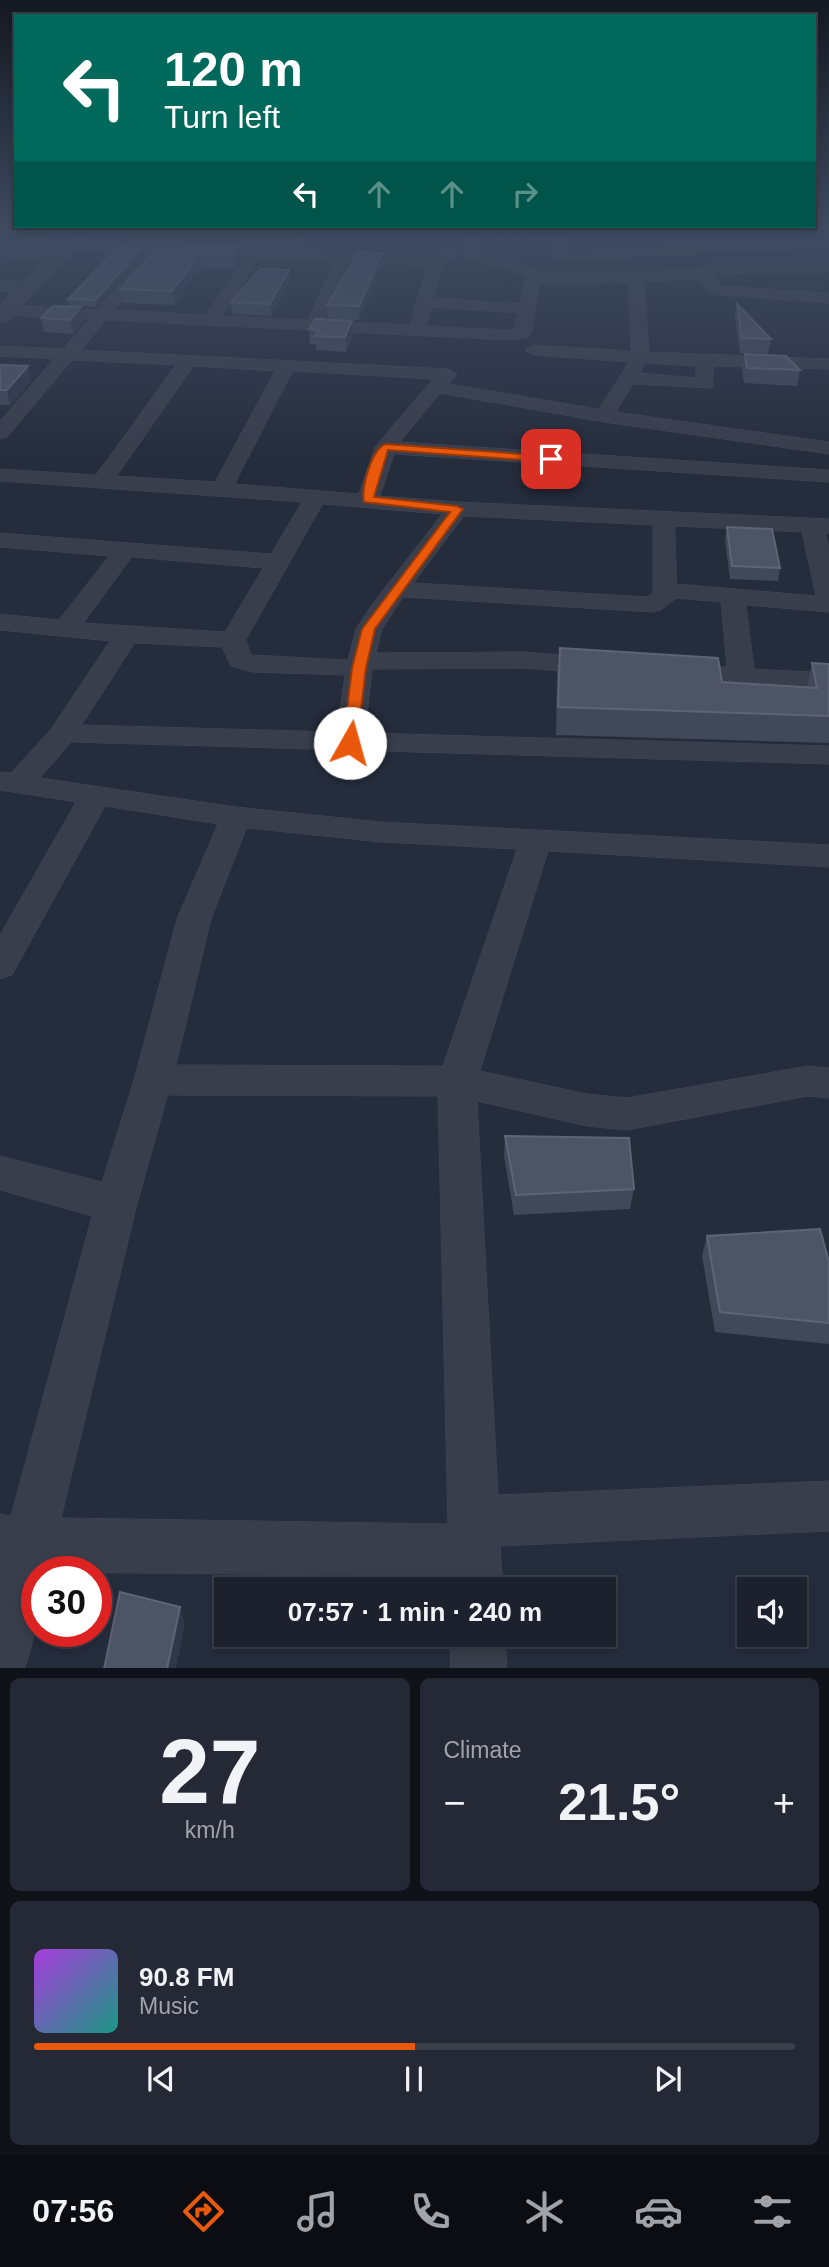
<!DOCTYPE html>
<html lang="en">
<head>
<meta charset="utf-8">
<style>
  body { margin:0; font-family:Helvetica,sans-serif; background:#252935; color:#f1f3f6; height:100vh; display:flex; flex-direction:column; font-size:26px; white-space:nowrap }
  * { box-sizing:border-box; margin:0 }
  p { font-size:23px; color:#a0a3aa }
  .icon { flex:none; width:38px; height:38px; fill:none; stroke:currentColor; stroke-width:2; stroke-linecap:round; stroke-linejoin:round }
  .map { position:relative; height:1668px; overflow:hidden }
  .side { display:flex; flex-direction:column; gap:10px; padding:10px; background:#0f1219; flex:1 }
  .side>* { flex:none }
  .top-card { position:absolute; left:14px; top:14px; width:802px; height:214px; border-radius:0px; box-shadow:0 4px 10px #0003,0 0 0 2px #3a3e49; background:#00695c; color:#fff; overflow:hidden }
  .tools { position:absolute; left:737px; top:1577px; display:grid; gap:14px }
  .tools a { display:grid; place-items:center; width:70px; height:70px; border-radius:0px; background:#1c212d; box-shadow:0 4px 10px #0003,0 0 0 2px #3a3e49; font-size:35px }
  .speed { position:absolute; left:21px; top:1556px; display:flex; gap:14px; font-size:35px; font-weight:700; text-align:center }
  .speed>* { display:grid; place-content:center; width:91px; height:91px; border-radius:50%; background:#1c212d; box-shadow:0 4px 10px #0003,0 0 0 2px #3a3e49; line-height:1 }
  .speed .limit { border:10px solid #d22; background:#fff; color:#111 }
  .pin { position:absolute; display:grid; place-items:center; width:60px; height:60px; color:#fff; margin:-30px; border-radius:14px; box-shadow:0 4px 10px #0006 }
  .me { position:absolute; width:77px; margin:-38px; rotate:7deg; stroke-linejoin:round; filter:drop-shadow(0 0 5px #0008) }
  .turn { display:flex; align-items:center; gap:24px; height:147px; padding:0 35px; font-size:32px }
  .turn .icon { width:91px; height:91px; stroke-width:2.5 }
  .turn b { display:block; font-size:49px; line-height:60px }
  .lanes { display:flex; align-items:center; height:66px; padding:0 35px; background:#0003; justify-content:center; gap:35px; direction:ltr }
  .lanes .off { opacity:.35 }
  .big { font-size:52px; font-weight:700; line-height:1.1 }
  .side .widget { flex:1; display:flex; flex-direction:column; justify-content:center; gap:10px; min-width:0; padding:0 24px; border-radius:10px; background:#252935 }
  .side .dial { align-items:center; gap:0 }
  .dial b { font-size:91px; line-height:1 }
  .song { display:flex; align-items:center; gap:21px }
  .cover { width:84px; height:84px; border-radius:10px; background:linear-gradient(135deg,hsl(280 70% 55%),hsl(170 70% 35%)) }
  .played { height:7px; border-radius:4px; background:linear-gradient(90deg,#ea580c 50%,#3a3e49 50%) }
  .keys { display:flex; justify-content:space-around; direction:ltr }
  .heat { display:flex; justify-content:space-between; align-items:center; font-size:38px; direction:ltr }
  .side .tiles { flex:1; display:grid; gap:10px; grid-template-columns:1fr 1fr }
  .widget:last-child { grid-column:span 2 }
  .trip { position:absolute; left:214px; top:1577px; width:402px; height:70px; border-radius:0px; background:#1c212d; box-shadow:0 4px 10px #0003,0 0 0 2px #3a3e49; font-weight:700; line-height:70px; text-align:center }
  .dock { display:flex; height:112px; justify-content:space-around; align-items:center; background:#0b0d12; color:#a0a3aa }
  .dock .icon { width:49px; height:49px }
  .dock .on { color:#ea580c }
  .dock b { font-size:32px; color:#f1f3f6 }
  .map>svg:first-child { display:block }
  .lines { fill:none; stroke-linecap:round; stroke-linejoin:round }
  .minor-casing { stroke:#424755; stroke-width:1 }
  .tertiary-casing { stroke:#424755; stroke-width:2 }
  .minor { fill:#393e4c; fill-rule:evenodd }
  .tertiary { fill:#393e4c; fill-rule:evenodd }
  .wall { fill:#41485a }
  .shaded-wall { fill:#303749 }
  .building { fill:#4d5466; stroke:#5e6475; stroke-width:2 }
  .route { fill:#ea580c; stroke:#983908; stroke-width:2 }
</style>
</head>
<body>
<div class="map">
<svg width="829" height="1669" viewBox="0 0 829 1669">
  <rect width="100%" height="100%" fill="#252c3c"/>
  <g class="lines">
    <g class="minor-casing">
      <path id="minor" d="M373,230L555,233L556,230H570L568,252L572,253L669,246L829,240V248L669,254L571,262L555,257L554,242L478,239L477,252L539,269L541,274H621L699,268L722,262H829V272L713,274L721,286L829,293V303L717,295L706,290L699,278L644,282L649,352L829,359V369L714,366L712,388L633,384L616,412L829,442V454L604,422L440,393L400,442L829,470V482L394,454L380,496L458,502L829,519V533H825L829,549V612L746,605L754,669L829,673V689L671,679L667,673L671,667H727L721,602L676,598L661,610L652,612L403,597L382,629L376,653L524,652L601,658L610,660L614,666L610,672L601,674L524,668L372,669L365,733L829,746V764L71,742L40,778L236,807L381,822L829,845V867L548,851L480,1071L587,1094L627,1098L808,1066L829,1068V1098L808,1096L627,1130L587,1126L477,1101L498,1495L829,1481V1531L500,1546L503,1589H449V1576L37,1572C37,1605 37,1637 24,1669H0V1514L11,1516L92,1216L0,1190V1156L102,1182L134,1080L177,919L218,824L105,806L12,975L0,979V935L76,802L0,790V772L11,773L52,728L110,641L0,630V614L59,620L109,556L0,547V533L271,554L302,502L0,481V469L96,475L176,365L72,360L7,437L0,439V421L54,359L0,356V346L63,349L89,319L7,315L1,313L0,308L7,305L97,310L145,255L149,254L65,249V243L70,242L432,256L437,252L453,249L460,253L443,262L434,298L520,304L526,275L465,258L464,236L380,234ZM151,254L245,258L206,315L114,310L157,258ZM260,258L335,261L308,320L222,316ZM349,262L427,265L410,325L324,321ZM628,283L631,351L534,345L525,350L534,355L629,362L599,409L449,384L457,374L448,369L81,350L106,320L508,340L528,337L531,333L540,284ZM432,307L518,313L514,329L508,330L427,326ZM646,363L696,366V378L640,373ZM194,366L275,371L215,482L117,476ZM293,371L433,379L375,447L359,494L235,484ZM323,504L442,514L371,606L356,629L348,660L251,655L246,640ZM464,516L653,525V593L647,597L414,583ZM675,526L802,532L816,596L677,584ZM132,557L263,568L225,632L84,623ZM135,643L222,647L231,666L252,672L345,675L337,732L82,725ZM247,828L381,842L517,849L443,1066L176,1065L211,919ZM168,1095L438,1096L448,1524L61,1518L137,1204Z
        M0,250L59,252L66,256L59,260L0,258Z
        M0,281L30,283L38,288L30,293L0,291Z
        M451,1634H505L507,1669H451Z"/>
    </g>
    <g class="tertiary-casing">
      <path id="tertiary" d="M74,230H92L7,320L0,322V305Z"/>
    </g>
    <use href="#minor" class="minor"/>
    <use href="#tertiary" class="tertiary"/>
  </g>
  <path class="wall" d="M0,230H71L49,249L3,248L5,261L0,265Z
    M93,230H305L306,238L299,248L132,242L131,234L93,233Z
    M776,230H814L813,238L782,239Z
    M161,244L239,247L240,260L235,267H201L174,305L123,303L121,289Z
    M141,256L96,307L69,306L68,299Z
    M382,266L359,320L328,319L327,305Z
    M289,270L290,281L271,316L232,314L231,302Z
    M737,304L771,339L768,354L740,353L735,318Z
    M81,307L83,321L73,334L44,332L41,318Z
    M315,319L353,335L346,352L316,350V344H310L309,329Z
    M745,354L800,370L797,386L744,383L742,369Z
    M0,365L28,366L31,381L10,405H0Z
    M727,527L780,568L778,581L730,579L725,540Z
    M560,648L722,682L807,688L812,663L829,664V743L556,735L557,674Z
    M505,1136L634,1189L630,1209L514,1215L504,1156Z
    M707,1236L829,1262V1344L715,1332L702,1256Z"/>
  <path class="shaded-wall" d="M53,230H71L49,249L47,236Z
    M301,230H305L306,238L299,248L298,235Z
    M2,247L5,261L0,265V249Z
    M239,247L240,260L235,267L234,254Z
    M140,250L141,256L96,307L95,300Z
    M382,253V266L359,320V306Z
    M200,254L201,267L174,305L172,291Z
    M289,270L290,281L271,316L270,304Z
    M81,307L83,321L73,334L70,320Z
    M352,321L353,335L346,352L345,337Z
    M28,366L31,381L10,405L7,390Z
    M180,1607L185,1624L176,1669H167Z"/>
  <path class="building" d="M0,230H53L47,236L0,235Z
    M169,230H301L298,235Z
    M161,244L239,247L234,254H200L172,291L121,289Z
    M118,248L140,250L95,300L68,299Z
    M359,252L382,253L359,306L327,305Z
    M260,269L289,270L270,304L231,302Z
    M737,304L771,339L742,338Z
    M53,306L81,307L70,320L41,318Z
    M315,319L352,321L345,337L315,336L319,330L309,329Z
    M745,354L786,356L800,370L747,368Z
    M0,365L28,366L7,390H0Z
    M727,527L772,529L780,568L732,566Z
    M560,648L718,658L722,682L817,688L812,663L829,664V716L558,707Z
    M505,1136L629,1138L634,1189L516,1195Z
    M820,1229L829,1262V1323L720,1312L707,1236Z
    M120,1592L180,1607L167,1669H104Z"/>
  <linearGradient id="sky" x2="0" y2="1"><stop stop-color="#141821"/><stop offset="0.5" stop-color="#404b61"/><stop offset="1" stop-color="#404b61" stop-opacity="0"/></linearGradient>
  <rect width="829" height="464" fill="url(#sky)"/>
  <path class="route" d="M385,444L551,456L556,459L551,462L388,450L374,497L457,506L463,509L375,629L366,668L357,743L350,748L343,743L352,668L362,629L450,512L364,502C361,488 371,451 385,444Z"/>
</svg>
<div class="tools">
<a><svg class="icon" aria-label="sound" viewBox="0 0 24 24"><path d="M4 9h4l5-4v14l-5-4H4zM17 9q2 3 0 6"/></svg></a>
</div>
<div class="speed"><div class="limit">30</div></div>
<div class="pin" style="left:551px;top:459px;background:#d93025"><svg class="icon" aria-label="arrive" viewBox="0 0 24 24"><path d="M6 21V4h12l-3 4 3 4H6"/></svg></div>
<svg class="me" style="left:350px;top:743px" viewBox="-20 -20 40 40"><circle r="19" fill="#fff"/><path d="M0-13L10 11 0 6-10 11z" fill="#ea580c"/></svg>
<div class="trip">07:57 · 1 min · 240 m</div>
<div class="top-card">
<div class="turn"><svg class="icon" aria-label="left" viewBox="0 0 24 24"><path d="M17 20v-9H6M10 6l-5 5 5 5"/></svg><div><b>120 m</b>Turn left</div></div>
<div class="lanes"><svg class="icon" aria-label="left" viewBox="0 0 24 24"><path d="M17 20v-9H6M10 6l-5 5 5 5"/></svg><svg class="icon off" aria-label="ahead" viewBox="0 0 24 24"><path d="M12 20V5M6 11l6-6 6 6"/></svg><svg class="icon off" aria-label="ahead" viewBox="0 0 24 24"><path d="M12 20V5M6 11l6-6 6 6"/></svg><svg class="icon off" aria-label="right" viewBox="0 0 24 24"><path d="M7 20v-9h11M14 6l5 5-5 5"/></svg></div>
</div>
</div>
<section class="side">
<div class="tiles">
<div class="widget dial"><b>27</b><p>km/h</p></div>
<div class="widget"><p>Climate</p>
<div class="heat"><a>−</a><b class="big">21.5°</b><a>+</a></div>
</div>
<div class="widget">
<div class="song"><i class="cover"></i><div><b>90.8 FM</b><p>Music</p></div></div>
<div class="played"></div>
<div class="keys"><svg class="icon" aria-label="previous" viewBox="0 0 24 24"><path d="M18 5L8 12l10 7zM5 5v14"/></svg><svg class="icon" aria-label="pause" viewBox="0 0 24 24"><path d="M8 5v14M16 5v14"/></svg><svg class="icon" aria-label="next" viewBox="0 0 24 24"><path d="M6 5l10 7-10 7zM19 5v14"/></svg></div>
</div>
</div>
</section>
<nav class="dock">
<b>07:56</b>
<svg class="icon on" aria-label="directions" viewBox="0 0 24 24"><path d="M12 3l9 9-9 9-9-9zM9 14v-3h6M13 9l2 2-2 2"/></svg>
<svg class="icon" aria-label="music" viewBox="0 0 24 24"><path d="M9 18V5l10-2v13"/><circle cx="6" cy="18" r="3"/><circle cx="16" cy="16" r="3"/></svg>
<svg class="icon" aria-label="phone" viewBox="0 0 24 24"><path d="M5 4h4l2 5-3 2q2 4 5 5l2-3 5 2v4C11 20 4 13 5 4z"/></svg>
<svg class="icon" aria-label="climate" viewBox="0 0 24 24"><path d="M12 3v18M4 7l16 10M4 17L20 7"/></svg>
<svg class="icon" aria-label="car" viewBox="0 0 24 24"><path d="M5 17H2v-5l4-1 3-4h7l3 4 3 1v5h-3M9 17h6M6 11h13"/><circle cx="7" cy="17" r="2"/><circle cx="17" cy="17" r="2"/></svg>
<svg class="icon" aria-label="filters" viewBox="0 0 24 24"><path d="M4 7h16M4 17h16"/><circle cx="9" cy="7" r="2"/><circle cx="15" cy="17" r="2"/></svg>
</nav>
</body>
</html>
